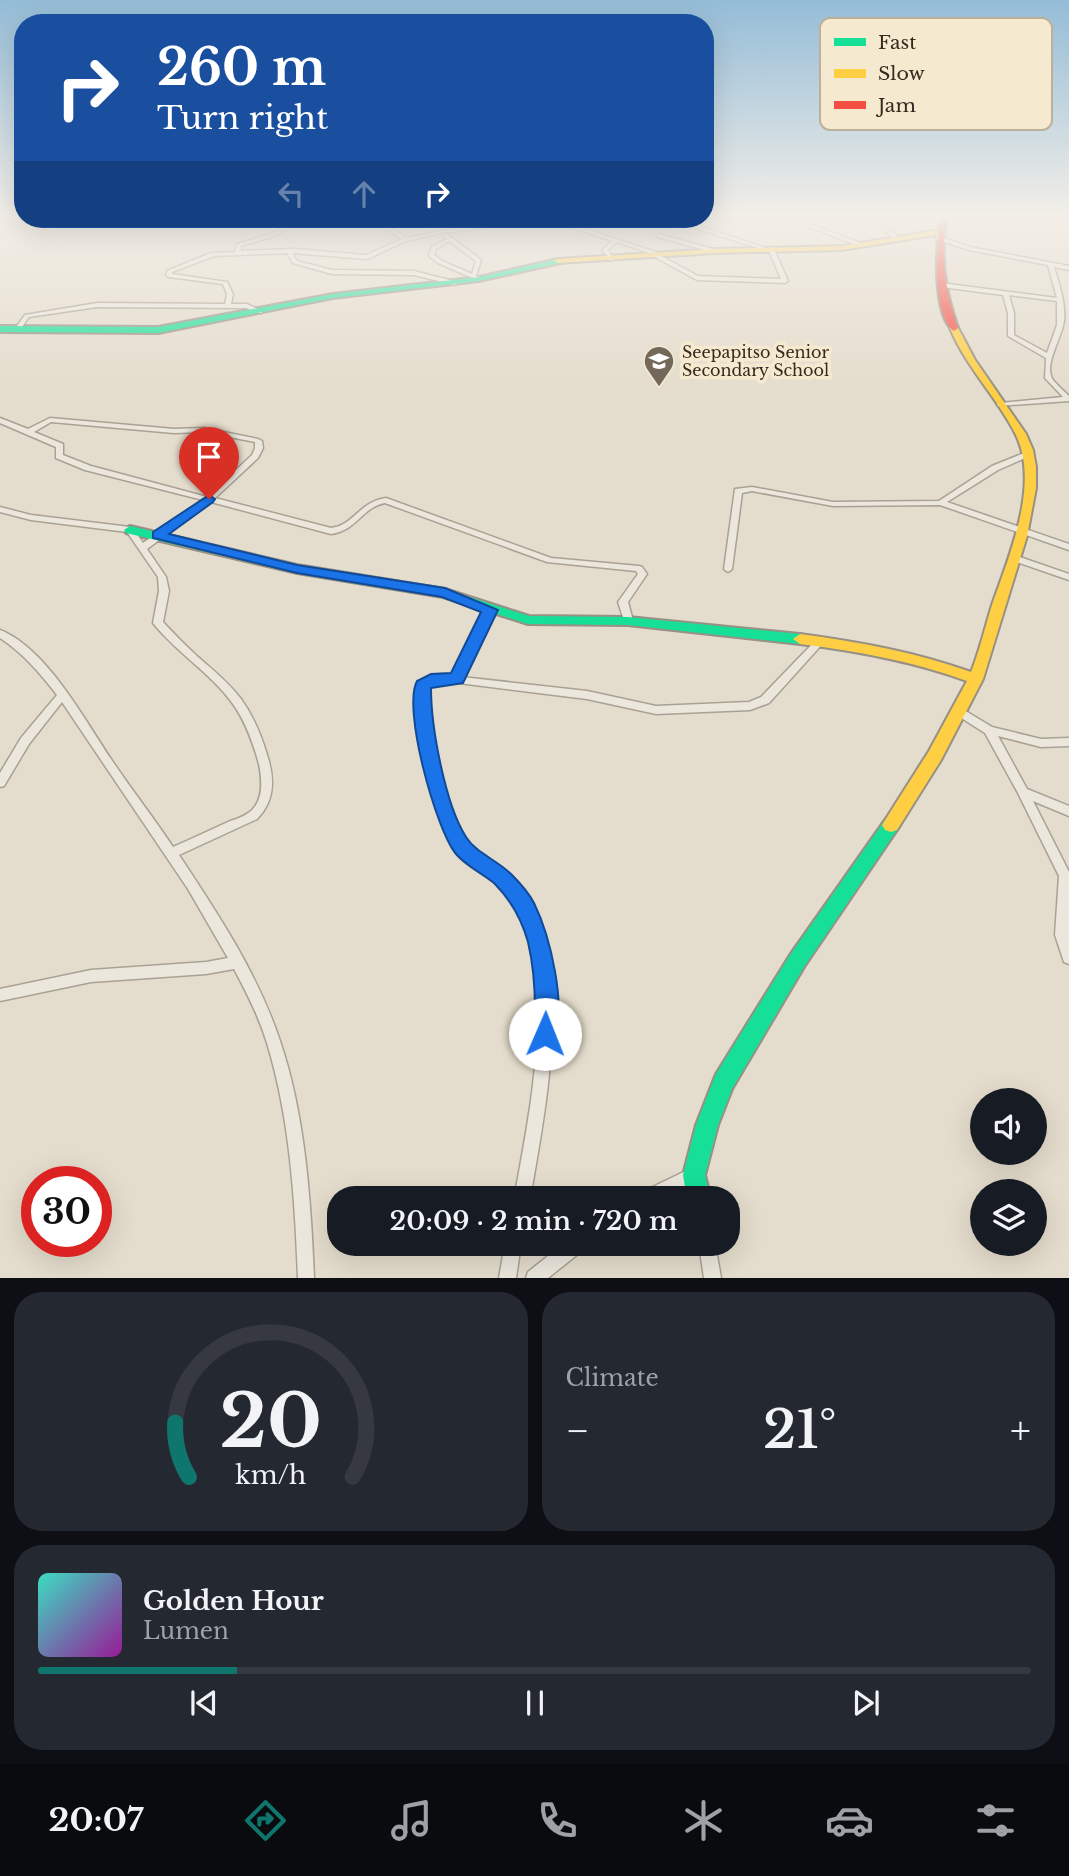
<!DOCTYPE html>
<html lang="en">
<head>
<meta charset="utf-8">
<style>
  body { margin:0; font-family:"Libre Baskerville",serif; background:#242831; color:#f1f3f6; height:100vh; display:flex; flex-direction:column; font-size:26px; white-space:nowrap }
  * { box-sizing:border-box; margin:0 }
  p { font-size:23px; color:#9ea1a6 }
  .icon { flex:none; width:38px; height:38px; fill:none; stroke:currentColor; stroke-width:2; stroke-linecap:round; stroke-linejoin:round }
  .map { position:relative; height:1278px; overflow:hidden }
  .panel { display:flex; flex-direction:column; gap:14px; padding:14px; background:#0d0f14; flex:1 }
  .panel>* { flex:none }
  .hud { position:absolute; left:14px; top:14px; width:700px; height:214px; border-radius:28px; box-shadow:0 7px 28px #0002; background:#1a4fa0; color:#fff; overflow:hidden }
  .fabs { position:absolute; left:970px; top:1088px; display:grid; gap:14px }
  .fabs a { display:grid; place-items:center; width:77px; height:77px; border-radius:50%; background:#171b24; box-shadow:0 7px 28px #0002; font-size:35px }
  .speed { position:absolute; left:21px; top:1166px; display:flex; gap:14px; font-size:35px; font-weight:700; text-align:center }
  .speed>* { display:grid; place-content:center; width:91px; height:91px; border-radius:50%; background:#171b24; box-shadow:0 7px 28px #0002; line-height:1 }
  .speed .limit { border:10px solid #d22; background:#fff; color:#111 }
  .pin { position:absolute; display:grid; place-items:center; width:60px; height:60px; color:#fff; margin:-72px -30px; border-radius:50% 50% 50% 0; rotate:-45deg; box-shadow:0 0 7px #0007 }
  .pin .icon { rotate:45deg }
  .me { position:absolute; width:77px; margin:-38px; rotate:1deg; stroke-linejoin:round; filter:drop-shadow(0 0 5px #0008) }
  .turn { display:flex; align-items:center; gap:24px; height:147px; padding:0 28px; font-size:32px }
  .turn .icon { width:91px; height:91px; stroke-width:2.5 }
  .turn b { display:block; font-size:49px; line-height:60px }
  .lanes { display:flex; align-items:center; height:66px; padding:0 28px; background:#0003; justify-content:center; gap:35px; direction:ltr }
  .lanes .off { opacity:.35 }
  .big { font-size:52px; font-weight:600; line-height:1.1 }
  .panel .widget { flex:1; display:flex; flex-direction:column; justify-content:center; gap:10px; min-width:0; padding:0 24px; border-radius:28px; background:#242831 }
  .panel .dial { align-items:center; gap:0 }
  .dial svg { height:182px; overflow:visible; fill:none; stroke:#363941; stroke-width:7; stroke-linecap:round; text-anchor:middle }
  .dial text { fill:#f1f3f6; stroke:none }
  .song { display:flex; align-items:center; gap:21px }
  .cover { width:84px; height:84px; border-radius:10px; background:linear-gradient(135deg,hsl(170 70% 55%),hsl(300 70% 35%)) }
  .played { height:7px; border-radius:4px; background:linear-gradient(90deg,#0f766e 20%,#363941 20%) }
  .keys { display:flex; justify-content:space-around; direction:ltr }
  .heat { display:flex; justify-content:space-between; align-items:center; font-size:38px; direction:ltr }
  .panel .tiles { flex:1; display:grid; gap:14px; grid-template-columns:1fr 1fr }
  .widget:last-child { grid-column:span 2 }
  .trip { position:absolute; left:327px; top:1186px; width:413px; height:70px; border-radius:28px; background:#171b24; box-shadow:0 7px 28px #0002; font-weight:600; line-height:70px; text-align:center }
  .menu { display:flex; height:112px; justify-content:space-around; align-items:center; background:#090b0e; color:#9ea1a6 }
  .menu .icon { width:49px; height:49px }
  .menu .selected { color:#0f766e }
  .menu b { font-size:32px; color:#f1f3f6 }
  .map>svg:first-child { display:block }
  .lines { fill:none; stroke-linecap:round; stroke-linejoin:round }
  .street-casing { stroke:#a9a194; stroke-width:3 }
  .fast-casing { stroke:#989085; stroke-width:4 }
  .slow-casing { stroke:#989085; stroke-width:4 }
  .jam-casing { stroke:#989085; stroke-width:4 }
  .street { fill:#ece7dd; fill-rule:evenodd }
  .fast { fill:#16e098; fill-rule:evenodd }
  .slow { fill:#ffcf43; fill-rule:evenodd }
  .jam { fill:#f24e42; fill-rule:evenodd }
  .route { fill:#1a73e8; stroke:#114b97; stroke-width:2 }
  .labels { text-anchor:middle; stroke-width:7; stroke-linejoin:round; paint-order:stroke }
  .far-poi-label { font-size:16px; fill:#36291d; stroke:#f5ead0; text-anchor:start }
  .key { fill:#f5ead0; stroke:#bcb09a; stroke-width:2 }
  .key-label { font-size:19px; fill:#36291d }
</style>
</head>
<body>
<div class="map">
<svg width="1069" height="1278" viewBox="0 0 1069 1278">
  <rect width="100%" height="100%" fill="#e4dccc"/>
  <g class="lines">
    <g class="street-casing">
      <path id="street" d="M869,215H873L899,238V240H895Z
        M298,219H303L275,236L241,246V251L295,249L366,255L402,239L372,219H377L407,238L442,231L527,220L555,221L557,220L662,254L661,256L698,276L781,279L768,248L773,247L788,281L785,283L697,280L655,257V255L617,242L608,250L614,259L611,261L602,250L612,241L562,224L527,222L442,233L406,241L367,259L292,253L297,261L332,270L414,271L457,282L458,283L455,285L414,275L332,274L293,263L287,253L214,256L172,272V274L227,282L233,294L231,304H247L262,311V313H258L246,308L97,307L29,317L19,331L14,330L25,315L97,303L225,304L227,294L223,284L169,277L166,275L167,271L211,253L235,252L237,244L271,234Z
        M460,219H468L483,223L481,224Z
        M687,219H691L696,225L766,248L761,249L692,227Z
        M807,223L863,244L864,245L859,246L805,225Z
        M443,234H447L481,260L476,276L481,278V280H477L438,263L429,256L432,247L447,239L443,236ZM449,241L476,261L472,274L442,261L434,255L436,249Z
        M659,234L717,250L718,251L715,253L657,237L656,236Z
        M938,236L970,247L1069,266V270L1054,267C1059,284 1066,303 1064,321C1062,338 1043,365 1053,380C1058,386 1064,391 1069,396V401L998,406L997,405L1000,403L1063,397L1045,378L1046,358L1008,336V313L1003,295L941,287L938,285L941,283L1057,298L1048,265L969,250L936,239V237ZM1009,295L1057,301V325L1047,353L1014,335V313Z
        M0,418L28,429L50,418L174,429L204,428L258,439L262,441L263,448L258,458L215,498L331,528C353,526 359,502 386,498L551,558L639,566L642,567L647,574L628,602L633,621L631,623H625L618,602L638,574L636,571L547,562L385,503C362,507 358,530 331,534L211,502L147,549L166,577L169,591L163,622C174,634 186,646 198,657C213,670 229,683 241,699C254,717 262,737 268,758C275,781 274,802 257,819L179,855C218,914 258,974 280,1041C305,1114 311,1201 314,1278H298C295,1200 290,1118 267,1043C259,1017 247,993 234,969L206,974L91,982L0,1001V989L91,970L206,962L228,958L188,889L62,702L29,744L4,786L0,787V773L21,738L57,695C40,673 23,653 0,638V630C46,648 84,719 111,759C131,789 153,817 173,847C192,839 210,830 228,822C236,819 246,816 252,810C264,798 262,779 259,764C253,743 246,722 233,704C211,673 177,653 153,623L159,591L158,577L127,532L31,520L0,512V507L31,515L130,527L133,528L143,543L203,500L85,470L56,458V447L0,423ZM51,422L174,433L204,432L255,442V448L252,455L207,497L91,466L63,455V444L34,432Z
        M1029,451H1032V455L998,470L947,502L1069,544V550L940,505L833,506L752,491L742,493L732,569L728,572L724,569L735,489L752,487L833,502L939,501L992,466Z
        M1014,555L1069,574V580L1011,560L1010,558L1011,556Z
        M490,607L495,610L462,677L587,691L656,706L749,702L761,697L817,639L820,638L825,641L769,703L750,710L656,714L587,699L451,682L433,683L428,687C424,723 445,815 467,844C476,855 490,862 501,870C521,884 532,909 541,931C548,950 549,969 551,988C556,1059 542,1129 530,1199H514C527,1129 541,1059 537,987C536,973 536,958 533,945C526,920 513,893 492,877C481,869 467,862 459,851C438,822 407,715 419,683L431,677L454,675L485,610Z
        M959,707L992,727L1041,739L1069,738V746L1041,747L998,736L1027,789L1069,806V816L1033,801L1069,872V964L1064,962L1055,935L1059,876L1018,793L985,733L955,714L954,711L955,708Z
        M694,1167L700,1169L702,1175L700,1181L663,1199H638L640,1193Z
        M505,1244H521L516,1278H499Z
        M563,1244H585L583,1250L548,1278H526L528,1272Z
        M699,1244H715L721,1278H704Z"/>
    </g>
    <g class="fast-casing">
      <path id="fast" d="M558,259H561V263L479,281L333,298L158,333L0,332V326L158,327L333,294L479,277Z
        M130,526L297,565L445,589L529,616L628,617L800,634L807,639L800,644L628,625L528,624L443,597L297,573L126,533L124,530Z
        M891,818L897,820L900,825L897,830L804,967L732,1089L718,1125L705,1175L711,1199H687L683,1175L696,1125L716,1074L790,955L885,820Z"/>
    </g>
    <g class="slow-casing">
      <path id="slow" d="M939,230L942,234L842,250L715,253L558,263L554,261L558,259L715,249L842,246Z
        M951,326H957L975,360L1026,434L1033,450L1036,467V488L1027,536L983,679L941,760L897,830L891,832L885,830L882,825L929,751L967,681C912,661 857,651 800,644L793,639L800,634C859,642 915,652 971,672C980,650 985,627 992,605C1009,556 1041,483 1015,433C996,396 966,367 950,328Z"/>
    </g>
    <g class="jam-casing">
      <path id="jam" d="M942,215H948C939,254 945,290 958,328L954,331C932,317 935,238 942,215Z"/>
    </g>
    <use href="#street" class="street"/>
    <use href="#fast" class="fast"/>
    <use href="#slow" class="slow"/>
    <use href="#jam" class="jam"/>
  </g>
  <linearGradient id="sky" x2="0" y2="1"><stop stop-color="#94bcd7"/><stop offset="0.55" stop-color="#f3efe8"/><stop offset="1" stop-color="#f3efe8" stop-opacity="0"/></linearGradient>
  <rect width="1069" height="393" fill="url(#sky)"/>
  <path class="route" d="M209,495L215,499L213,502L169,534L297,565L445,588L498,610L463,683L431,688C431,727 445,804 466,837C476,853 497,860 511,874C519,882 529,893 534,903C550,936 568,1008 553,1042L545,1046L537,1042C532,1032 535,1023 535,1011C535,990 533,963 528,942C522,921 510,899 494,883C482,873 466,866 456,854C436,830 402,708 417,681L431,674L451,673L481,612L442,597L297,573L153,538V532Z"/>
  <defs>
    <g id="school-pin" transform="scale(1.575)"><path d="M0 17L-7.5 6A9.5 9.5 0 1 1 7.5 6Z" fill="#73685a" stroke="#f5ead0"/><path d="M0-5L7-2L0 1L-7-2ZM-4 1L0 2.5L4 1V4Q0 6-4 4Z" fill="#fff"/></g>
  </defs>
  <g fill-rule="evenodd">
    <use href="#school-pin" x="659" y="361"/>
  </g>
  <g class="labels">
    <g class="far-poi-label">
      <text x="682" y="358">Seepapitso Senior<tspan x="682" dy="18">Secondary School</tspan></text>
    </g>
  </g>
  <rect x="820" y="18" width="232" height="112" rx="10" class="key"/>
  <rect x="834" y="38" width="32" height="8" fill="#16e098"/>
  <rect x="834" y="69" width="32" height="9" fill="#ffcf43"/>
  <rect x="834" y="101" width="32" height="8" fill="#f24e42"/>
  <g class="key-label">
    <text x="878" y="49">Fast</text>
    <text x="878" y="80">Slow</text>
    <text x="878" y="112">Jam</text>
  </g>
</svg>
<div class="fabs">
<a><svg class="icon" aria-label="sound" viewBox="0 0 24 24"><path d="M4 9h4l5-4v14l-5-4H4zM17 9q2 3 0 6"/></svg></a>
<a><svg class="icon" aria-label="layers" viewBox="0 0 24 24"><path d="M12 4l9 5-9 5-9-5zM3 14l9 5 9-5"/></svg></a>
</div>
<div class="speed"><div class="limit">30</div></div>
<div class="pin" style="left:209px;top:499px;background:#d93025"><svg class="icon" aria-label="arrive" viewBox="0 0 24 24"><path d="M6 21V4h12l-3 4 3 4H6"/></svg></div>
<svg class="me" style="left:545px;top:1034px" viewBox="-20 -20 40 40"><circle r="19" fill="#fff"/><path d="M0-13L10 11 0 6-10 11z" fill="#1a73e8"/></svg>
<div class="trip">20:09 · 2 min · 720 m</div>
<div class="hud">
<div class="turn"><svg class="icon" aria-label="right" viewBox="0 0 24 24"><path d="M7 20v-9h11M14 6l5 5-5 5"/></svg><div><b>260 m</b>Turn right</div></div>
<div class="lanes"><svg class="icon off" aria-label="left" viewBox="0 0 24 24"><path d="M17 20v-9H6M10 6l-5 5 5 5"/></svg><svg class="icon off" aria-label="ahead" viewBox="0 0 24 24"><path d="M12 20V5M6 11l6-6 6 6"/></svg><svg class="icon" aria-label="right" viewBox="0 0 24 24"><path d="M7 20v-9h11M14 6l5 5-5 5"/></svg></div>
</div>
</div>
<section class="panel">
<div class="tiles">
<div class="widget dial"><svg viewBox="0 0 100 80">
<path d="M14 69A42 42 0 1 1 86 69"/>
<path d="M14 69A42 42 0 0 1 8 45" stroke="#0f766e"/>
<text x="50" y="56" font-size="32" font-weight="700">20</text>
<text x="50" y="72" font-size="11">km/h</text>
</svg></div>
<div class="widget"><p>Climate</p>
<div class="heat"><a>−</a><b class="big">21°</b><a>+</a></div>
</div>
<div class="widget">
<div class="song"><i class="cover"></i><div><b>Golden Hour</b><p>Lumen</p></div></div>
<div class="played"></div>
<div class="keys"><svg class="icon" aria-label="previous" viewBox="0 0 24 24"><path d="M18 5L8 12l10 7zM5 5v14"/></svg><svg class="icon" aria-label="pause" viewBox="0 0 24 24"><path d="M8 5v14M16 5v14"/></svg><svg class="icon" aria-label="next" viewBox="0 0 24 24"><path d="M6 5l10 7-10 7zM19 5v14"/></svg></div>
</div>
</div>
</section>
<nav class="menu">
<b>20:07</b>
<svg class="icon selected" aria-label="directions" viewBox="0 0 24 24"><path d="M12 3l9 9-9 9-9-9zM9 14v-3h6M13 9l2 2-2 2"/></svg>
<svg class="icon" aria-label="music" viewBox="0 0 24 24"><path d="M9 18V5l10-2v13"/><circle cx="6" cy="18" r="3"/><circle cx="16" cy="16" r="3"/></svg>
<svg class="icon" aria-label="phone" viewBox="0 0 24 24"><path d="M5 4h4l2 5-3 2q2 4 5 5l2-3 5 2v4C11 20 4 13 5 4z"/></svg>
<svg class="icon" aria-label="climate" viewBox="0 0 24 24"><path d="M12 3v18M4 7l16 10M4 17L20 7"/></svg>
<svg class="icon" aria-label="car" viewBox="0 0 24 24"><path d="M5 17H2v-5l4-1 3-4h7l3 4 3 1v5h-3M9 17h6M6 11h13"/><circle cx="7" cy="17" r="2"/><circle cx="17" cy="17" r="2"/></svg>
<svg class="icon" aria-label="filters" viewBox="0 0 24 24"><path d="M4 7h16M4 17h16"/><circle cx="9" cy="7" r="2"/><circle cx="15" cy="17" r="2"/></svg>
</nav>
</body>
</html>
